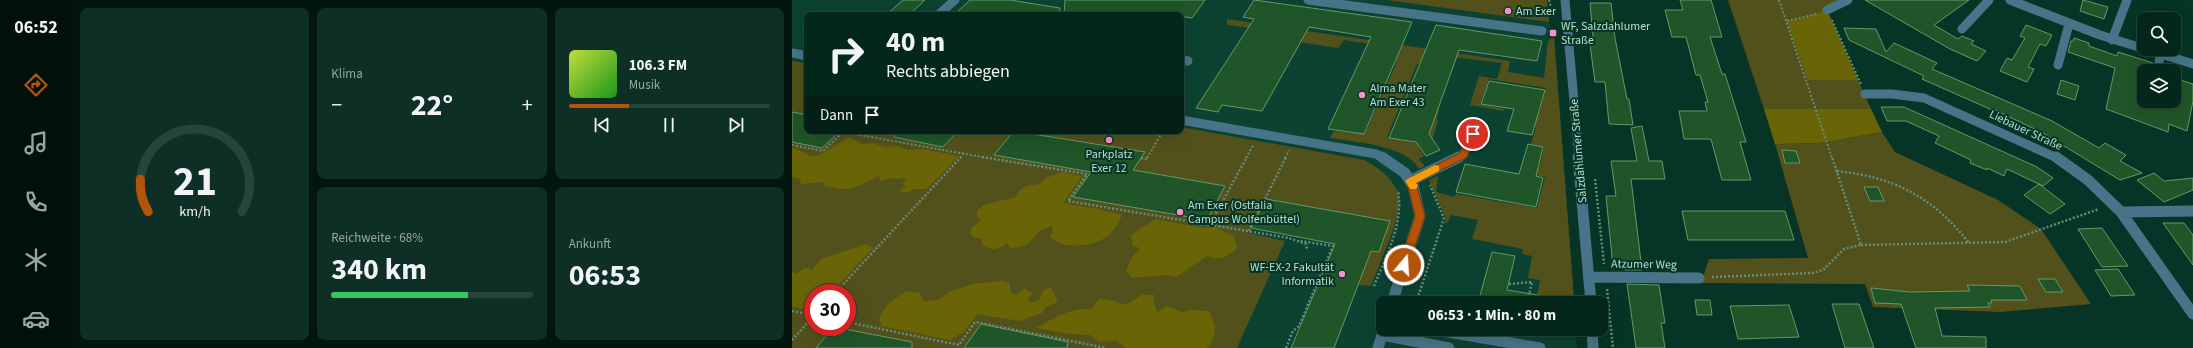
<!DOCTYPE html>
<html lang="de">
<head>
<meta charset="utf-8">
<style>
  body { margin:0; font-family:"Source Sans 3",sans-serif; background:#0d2f25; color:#f1f3f6; height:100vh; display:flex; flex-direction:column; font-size:15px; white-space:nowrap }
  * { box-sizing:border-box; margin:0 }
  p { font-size:13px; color:#97a5a3 }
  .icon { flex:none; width:22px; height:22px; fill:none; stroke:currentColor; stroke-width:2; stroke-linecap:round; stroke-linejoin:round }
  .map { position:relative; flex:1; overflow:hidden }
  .details { display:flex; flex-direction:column; gap:8px; padding:8px; background:#02150f; width:720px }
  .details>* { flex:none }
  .hud { position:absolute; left:12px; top:12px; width:380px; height:122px; border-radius:8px; box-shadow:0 4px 16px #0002,0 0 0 1px #25443b; background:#04271c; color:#f1f3f6; overflow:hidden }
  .tools { position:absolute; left:1345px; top:12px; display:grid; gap:8px }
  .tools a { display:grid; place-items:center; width:44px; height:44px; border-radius:8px; background:#04271c; box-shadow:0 4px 16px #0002,0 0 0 1px #25443b; font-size:20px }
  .speed { position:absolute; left:12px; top:284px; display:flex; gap:8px; font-size:20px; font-weight:700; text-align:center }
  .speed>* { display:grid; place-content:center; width:52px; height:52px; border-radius:50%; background:#04271c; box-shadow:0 4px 16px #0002,0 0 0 1px #25443b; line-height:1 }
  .speed .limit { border:6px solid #d22; background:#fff; color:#111 }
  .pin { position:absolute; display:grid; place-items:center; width:34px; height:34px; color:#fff; margin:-17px; border:2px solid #fff; border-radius:50%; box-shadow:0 1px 4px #0007 }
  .me { position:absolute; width:44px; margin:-22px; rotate:18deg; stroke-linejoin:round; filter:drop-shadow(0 0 3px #0008) }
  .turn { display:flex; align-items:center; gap:14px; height:84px; padding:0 16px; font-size:18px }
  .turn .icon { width:52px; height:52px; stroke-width:2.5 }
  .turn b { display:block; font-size:28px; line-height:34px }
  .then { display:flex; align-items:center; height:38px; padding:0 16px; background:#0003; gap:8px; font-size:15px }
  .big { font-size:30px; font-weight:700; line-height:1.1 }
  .details .tile { flex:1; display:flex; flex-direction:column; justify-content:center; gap:6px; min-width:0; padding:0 14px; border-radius:8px; background:#0d2f25 }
  .details .dial { align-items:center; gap:0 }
  .dial svg { height:104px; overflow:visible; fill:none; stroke:#25443b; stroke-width:7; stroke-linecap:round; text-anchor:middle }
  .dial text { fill:#f1f3f6; stroke:none }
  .song { display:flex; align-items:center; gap:12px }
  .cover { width:48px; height:48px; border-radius:6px; background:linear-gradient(135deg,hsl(70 70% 55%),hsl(120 70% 35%)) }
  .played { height:4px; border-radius:2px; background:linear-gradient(90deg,#b45309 30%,#25443b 30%) }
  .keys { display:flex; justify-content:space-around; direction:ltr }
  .heat { display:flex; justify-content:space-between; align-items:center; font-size:22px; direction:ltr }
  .charge { height:6px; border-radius:3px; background:linear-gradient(90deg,#34c759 68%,#25443b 0) }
  .details .tiles { flex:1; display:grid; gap:8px; grid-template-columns:repeat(3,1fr) }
  .tile:first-child { grid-row:span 2 }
  .trip { position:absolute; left:584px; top:296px; width:232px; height:40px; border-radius:8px; background:#04271c; box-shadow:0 4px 16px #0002,0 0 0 1px #25443b; font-weight:700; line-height:40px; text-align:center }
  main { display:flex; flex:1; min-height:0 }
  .tab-bar { display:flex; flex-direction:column; width:72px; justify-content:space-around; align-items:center; background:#02100b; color:#97a5a3 }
  .tab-bar .icon { width:28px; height:28px }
  .tab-bar .selected { color:#b45309 }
  .tab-bar b { font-size:18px; color:#f1f3f6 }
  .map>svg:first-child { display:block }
  .built { fill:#0c4232; fill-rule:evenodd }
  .green { fill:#53511b; fill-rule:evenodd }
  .forest { fill:#696507 }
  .building { fill:#1f5528; stroke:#639a69 }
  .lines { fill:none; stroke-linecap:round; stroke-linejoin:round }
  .path-far1 { stroke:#638d7d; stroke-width:2; stroke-dasharray:2 2; stroke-linecap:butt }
  .path { stroke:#638d7d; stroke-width:2.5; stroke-dasharray:2 2; stroke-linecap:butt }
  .minor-far1 { stroke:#477488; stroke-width:9 }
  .minor { stroke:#477488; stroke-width:11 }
  .route { fill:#b45309; stroke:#753606 }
  .slow { fill:#f59e0b }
  .poi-dot { fill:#f98fc9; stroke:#063426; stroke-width:1.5 }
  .labels { text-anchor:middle; stroke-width:4; stroke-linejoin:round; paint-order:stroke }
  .poi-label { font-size:12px; fill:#b9dfce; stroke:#063426; text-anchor:start }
  .street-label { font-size:12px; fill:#b9dfce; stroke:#063426 }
</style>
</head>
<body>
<main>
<nav class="tab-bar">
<b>06:52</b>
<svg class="icon selected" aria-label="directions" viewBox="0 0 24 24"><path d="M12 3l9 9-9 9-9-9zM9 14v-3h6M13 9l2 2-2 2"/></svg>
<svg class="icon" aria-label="music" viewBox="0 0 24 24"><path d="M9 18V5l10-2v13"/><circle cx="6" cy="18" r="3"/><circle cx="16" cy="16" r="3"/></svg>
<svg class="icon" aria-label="phone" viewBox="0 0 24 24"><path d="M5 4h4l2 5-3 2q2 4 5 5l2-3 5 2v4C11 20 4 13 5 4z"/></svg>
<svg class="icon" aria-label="climate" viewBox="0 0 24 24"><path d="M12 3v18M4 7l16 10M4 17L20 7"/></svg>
<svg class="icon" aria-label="car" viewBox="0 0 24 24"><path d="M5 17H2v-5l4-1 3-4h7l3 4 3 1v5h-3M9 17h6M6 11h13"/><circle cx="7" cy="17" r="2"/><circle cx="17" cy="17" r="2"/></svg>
</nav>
<section class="details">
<div class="tiles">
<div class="tile dial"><svg viewBox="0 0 100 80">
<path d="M14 69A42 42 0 1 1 86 69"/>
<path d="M14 69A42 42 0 0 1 8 44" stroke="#b45309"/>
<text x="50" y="56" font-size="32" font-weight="700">21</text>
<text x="50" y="72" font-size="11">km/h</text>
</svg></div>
<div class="tile"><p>Klima</p>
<div class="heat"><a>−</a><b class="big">22°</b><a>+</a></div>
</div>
<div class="tile">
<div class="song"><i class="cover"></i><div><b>106.3 FM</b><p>Musik</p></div></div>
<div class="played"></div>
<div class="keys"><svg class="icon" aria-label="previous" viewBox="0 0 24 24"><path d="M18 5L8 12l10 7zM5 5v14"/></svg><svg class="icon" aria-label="pause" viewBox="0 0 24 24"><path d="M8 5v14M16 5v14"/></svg><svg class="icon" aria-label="next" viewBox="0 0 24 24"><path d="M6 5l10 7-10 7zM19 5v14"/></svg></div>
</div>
<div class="tile"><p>Reichweite · 68%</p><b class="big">340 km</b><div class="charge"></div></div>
<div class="tile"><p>Ankunft</p><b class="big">06:53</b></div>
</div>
</section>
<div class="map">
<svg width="1401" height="348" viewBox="0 0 1401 348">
  <rect width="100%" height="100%" fill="#063426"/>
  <path class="built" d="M0,0H594L757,22L763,44L782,299L781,303H591V329H783L785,348H0ZM15,15H389V131H15ZM21,293H55V327H21Z"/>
  <path class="green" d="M594,0H755L757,22Z
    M936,0H1056L1035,10L1079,109H972Z
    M435,19L718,61L716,72L752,78L756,41L762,37L782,299L777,301L745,296L748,280L736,278L740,256L730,254L731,249L680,239L686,220L659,215L655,223H653L654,218L637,180L646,176L644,192L662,197L664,194L745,208L753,177L732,173L734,166L747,168L752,147L739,144L744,127L717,122L723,111L747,114L754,88L697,79L688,104L712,109V111L678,105L687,76L705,79L710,63L653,56L649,66L661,67L660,70L625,64L595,137L630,144L644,108L647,109L645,118L646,121L640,140L642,141L627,148L632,156L627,159L633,166L627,169C615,145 562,142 538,138L542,131L573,134L605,61L570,56L571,53L580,54L584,45L552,40L546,48L475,37L457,28L435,25Z
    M0,61L15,63V131H389V127L572,160C586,167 604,180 607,198C610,217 586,267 579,286L566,285L579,251L474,199L457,233L493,241L445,348H0ZM21,293H55V327H21Z
    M1090,132L1103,152L1206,200L1249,229L1299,304L1208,312L1081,307L1073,284L909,283L917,259L1016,258L983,144L1028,143Z"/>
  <path class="forest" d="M1035,10L1066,80H1016L995,21L1005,20Z
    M972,109H1079L1090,132L1028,143L983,144Z
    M57,137L70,144L81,143L93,147L106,146L116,150L130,149L167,156L135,189H123L114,193L107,191L114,186L110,184L115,178C104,179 98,177 88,181L87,176C76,180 63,190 51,189C45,189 40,186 33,186L31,182L9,184L8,179L0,177V148C7,149 14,155 21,156C30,157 47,142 57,137Z
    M270,172L290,176L271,203L306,209L330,215C325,225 321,234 311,239C297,247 269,249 258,237L261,232L260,226L247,231L238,242L229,247L218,248L215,243C206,250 200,251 190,245L189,238H183L178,234L180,227L190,220L185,218V211L192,205L224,197L227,191L234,186L248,184L254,178Z
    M363,219L412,228L423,227L442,237L445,248C433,258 430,261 415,256L384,277L371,275L340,278L334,270L340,257L348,248L341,246L339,237C345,228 355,226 363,219Z
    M74,244L81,248L39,293H21V311L0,307V272L5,274L12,268H17L19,271L29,259Z
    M209,281L218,283V293L224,295L232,288L241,293L236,299L239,303L247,300L251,291L259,287L266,302L254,307L250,313L227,321L185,314L172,332L158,340L90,326L87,318L96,304L114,291L128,293L131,301L146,300L157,292L181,284Z
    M349,295H362V303L365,312L375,306L390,312L401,310L417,311C424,325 426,336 415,348H334L324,341L307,342L298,335L278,334L244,328C263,318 278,307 300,309L307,299C329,298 329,313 349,295Z"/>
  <path class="building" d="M111,0H133L117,15H94Z
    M178,0H218L268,8L267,15H177L164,13Z
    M273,0H413L400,18L366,13L365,15H272Z
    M462,0L620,22L572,134L536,129L579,37L517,27L470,111L430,105L426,112L404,108L462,19L451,17Z
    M888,0H919L930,37H918L930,74H933L954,142H948L959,180H930L919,139H892L887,111H915L913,102H916L908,75H904L894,37H880L873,10H891Z
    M1073,0H1177L1142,25L1166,39L1170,36L1182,41L1179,44L1194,51L1185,61L1158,49Z
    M1291,0L1316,7L1312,19L1288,11Z
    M798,3H819L823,38L835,99H837L841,125L817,124L813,82H803L797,37H801Z
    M644,25L750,41L745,61L667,50L637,134L648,150L634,156L624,142L597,138Z
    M1234,25L1260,35L1254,46L1248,44L1236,67L1242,69L1235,82L1208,71L1215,58L1220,60L1233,38L1228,36Z
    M1052,28L1084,29L1094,52L1102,43L1145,63L1140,69L1260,121L1307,148L1313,143L1334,155L1328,161L1350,173L1328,180L1249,132L1201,109L1200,110L1130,79L1132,76L1057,40Z
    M1282,38L1297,43V46L1325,56L1326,52L1361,63L1360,71H1352V101H1359L1382,109V78L1401,84V101L1395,131L1377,124L1376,132L1314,109L1323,68L1276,52L1279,41H1281Z
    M1269,80L1287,86L1283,100L1265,94Z
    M697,81L753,90L740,135L715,131L722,109L689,104Z
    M1089,107H1112L1245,167L1261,178L1251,186L1215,169L1212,176L1195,168V170L1178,163L1179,160L1143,143L1147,136L1114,121H1095Z
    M0,112L15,115V131H48L30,148L0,142Z
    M850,126L857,161H870L873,179H839L850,270H833V267H821L814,196H824L819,161H845L839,128Z
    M103,131H166L151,147L102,137Z
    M222,131L353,152L341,170L433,186L415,220L281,197L299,172L202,155Z
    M736,144L751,147L744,176L751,178L744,207L664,192L673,164L727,174Z
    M990,150L1004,151L1008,163H993Z
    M1362,173L1372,181L1401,178V190L1372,202L1345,180Z
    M1247,184L1273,204L1258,214L1232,195Z
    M1072,187H1086L1092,201H1078Z
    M474,199L598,221L587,252L579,251L542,348H499L543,244L459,228Z
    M890,211H993L1002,240H896Z
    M1371,223H1392L1401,235V265Z
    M1310,228L1336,266L1310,267L1286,229Z
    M700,252L723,256L715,290L752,296L751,303H686Z
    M1326,269L1343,295L1319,296L1303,270Z
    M1246,279H1263L1271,292H1254Z
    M835,284L867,285L873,323H869L873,348H844Z
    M1175,285L1228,286L1235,300H1199L1200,303H1196L1198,307L1143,308L1150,336L1194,337V348H1124L1109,304L1083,303L1079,288L1118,292L1178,291Z
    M903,300H918L920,315H905Z
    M1040,304H1067L1082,348H1053Z
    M997,305L1007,337L946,339L938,306Z
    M189,324L276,342L275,348H172Z
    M42,327L120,342V348H24Z"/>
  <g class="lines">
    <path class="path-far1" d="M757,0L761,14
      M987,0L1040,158
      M1040,20L1069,84
      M995,21L1025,14
      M0,145L31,151L51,132L196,158
      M168,158L171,155
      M355,158L371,131
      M454,158L462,144
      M493,158L497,150"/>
    <path class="path" d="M190,157L295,174L276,201L497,238L514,244L515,249
      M349,158L354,159L355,157
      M1045,171C1102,177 1141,197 1177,243
      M803,179L812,264
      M418,224L455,157
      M457,231L494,157
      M1069,245L1213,242L1307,209
      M920,277L1021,273L1031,270L1052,249L1069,245L1040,157
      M717,284L740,282L735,303
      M582,286C594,256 612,223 606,190
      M815,289L821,348
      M43,293L169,157
      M615,299L638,303
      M624,303L652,218L638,185
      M748,303L752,300L767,303
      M0,311L21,315
      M55,322L167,345L183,322L314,348
      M0,340L21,317
      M494,348L501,331L507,326L541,246L508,241"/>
    <path class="minor-far1" d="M516,0L750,31
      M773,0L787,158
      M1218,0L1308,35L1401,64
      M1035,10L1056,0
      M146,15L163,0
      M1170,29L1197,0
      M1320,40L1335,0
      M0,53L15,56
      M389,60L396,61
      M1266,65L1277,24
      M1366,71L1368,55
      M1073,94H1100L1132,98L1265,158
      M389,120L584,154L591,158
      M665,158L671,155L681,134"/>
    <path class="minor" d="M590,157L613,173L621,186L628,216L600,303
      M786,157L799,303
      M1264,157L1296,180L1329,212L1401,314
      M618,181L667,157
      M1329,212L1401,211
      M797,277L907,278
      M639,329L748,348
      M800,329L801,348
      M590,335L657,348
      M586,348L592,329"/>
  </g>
  <path class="route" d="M681,131L685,134L675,157L624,183L633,216L617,265L612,269L609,268L607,265L623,216L616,186L613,181L615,179L668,153L678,132Z"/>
  <path class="slow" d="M643,165L647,166V171L624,183L626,186L624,189H618L613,181L615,179Z"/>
  <g class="poi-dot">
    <circle cx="716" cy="11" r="4"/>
    <rect x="757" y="29" width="8" height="8" rx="2"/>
    <circle cx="570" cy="95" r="4"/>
    <circle cx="317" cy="140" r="4"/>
    <circle cx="388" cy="212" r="4"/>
    <circle cx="550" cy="274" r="4"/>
  </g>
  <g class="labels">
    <g class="poi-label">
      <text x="724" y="15">Am Exer</text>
      <text x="769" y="30">WF, Salzdahlumer<tspan x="769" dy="14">Straße</tspan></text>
      <text x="578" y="92">Alma Mater<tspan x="578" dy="14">Am Exer 43</tspan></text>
      <text x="317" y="158" text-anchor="middle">Parkplatz<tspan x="317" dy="14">Exer 12</tspan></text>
      <text x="396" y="209">Am Exer (Ostfalia<tspan x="396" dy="14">Campus Wolfenbüttel)</tspan></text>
      <text x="542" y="271" text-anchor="end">WF-EX-2 Fakultät<tspan x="542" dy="14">Informatik</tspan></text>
    </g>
    <g class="street-label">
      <text transform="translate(1234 130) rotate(25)" y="4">Liebauer Straße</text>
      <text transform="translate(786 151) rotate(-95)" y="4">Salzdahlumer Straße</text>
      <text transform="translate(852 264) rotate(1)" y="4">Atzumer Weg</text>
    </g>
  </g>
</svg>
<div class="tools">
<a><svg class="icon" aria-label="search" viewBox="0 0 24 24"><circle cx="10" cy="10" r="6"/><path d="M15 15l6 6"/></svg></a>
<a><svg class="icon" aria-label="layers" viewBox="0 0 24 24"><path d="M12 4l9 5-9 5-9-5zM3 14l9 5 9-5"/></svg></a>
</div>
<div class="speed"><div class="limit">30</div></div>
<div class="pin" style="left:681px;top:134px;background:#d93025"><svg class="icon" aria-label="arrive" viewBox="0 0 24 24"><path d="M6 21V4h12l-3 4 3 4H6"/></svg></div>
<svg class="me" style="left:612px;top:265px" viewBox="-20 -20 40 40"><circle r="17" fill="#b45309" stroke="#fff" stroke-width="3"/><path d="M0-11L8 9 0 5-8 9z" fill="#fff"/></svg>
<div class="trip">06:53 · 1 Min. · 80 m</div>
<div class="hud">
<div class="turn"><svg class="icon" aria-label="right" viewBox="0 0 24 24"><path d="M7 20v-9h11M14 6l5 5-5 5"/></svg><div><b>40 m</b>Rechts abbiegen</div></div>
<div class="then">Dann<svg class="icon" aria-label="arrive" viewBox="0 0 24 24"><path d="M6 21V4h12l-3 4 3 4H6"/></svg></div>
</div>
</div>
</main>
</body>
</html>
